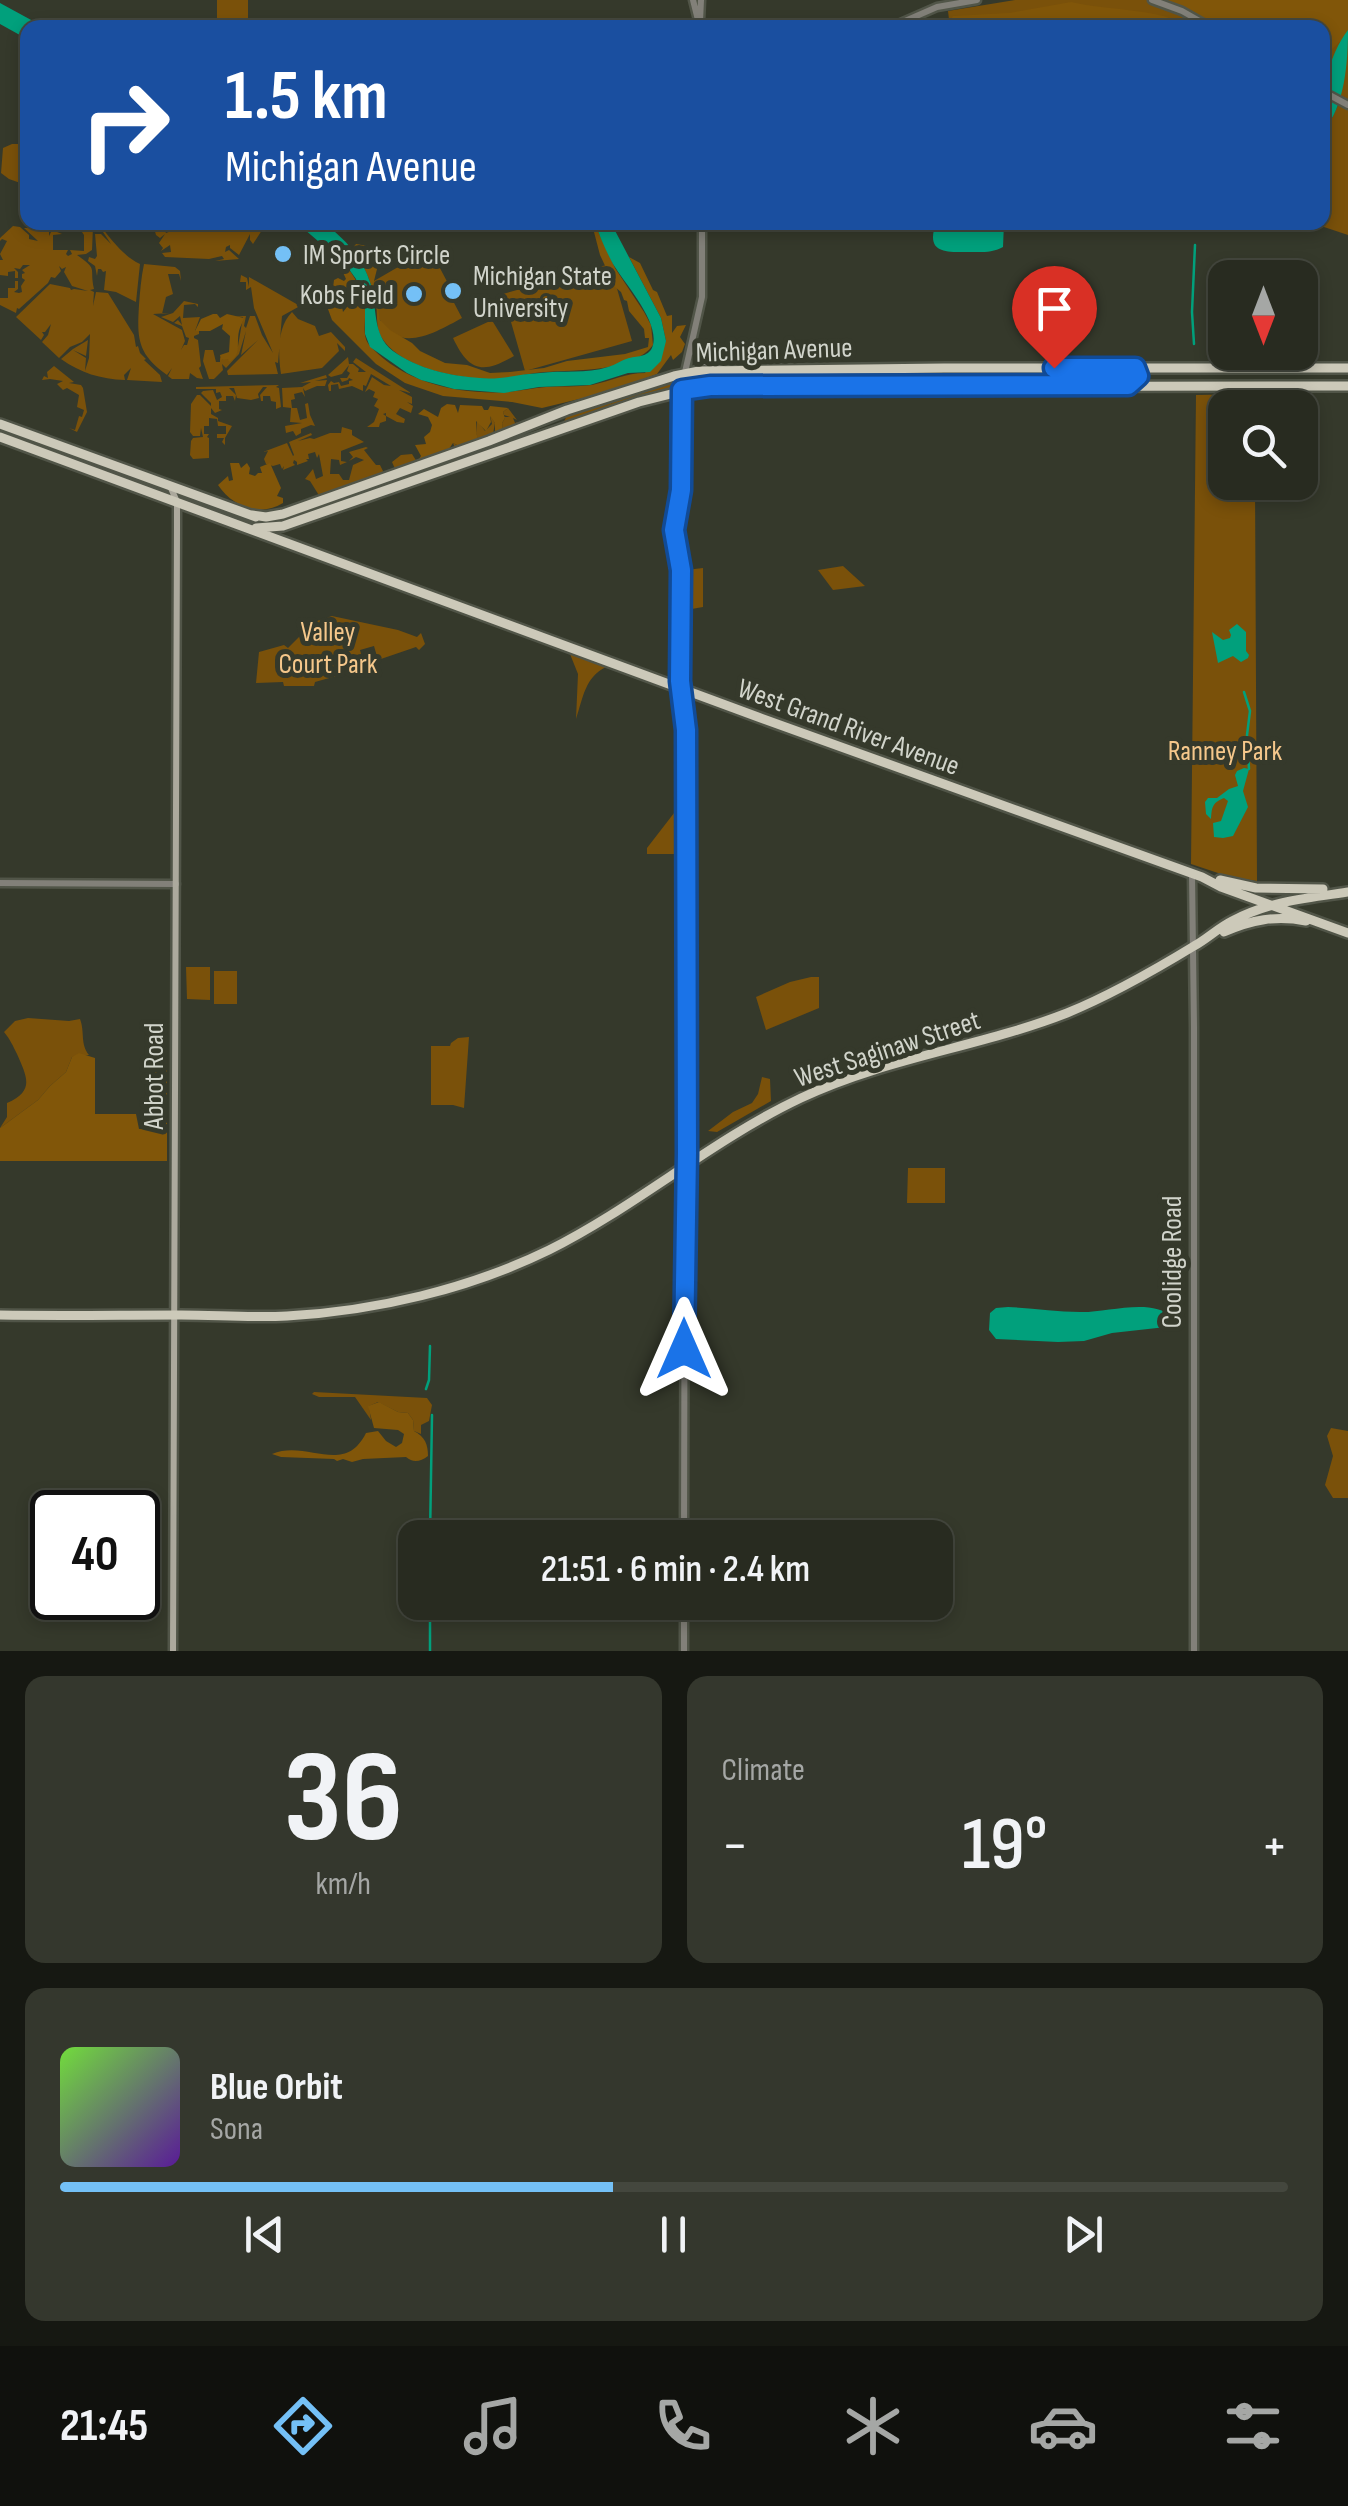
<!DOCTYPE html>
<html lang="en">
<head>
<meta charset="utf-8">
<style>
  body { margin:0; font-family:"Sofia Sans Condensed",sans-serif; background:#34372d; color:#f1f3f6; height:100vh; display:flex; flex-direction:column; font-size:38px; white-space:nowrap }
  * { box-sizing:border-box; margin:0 }
  p { font-size:32px; color:#a5a7a5 }
  .icon { flex:none; width:55px; height:55px; fill:none; stroke:currentColor; stroke-width:2; stroke-linecap:round; stroke-linejoin:round }
  .map { position:relative; height:1651px; overflow:hidden }
  .side { display:flex; flex-direction:column; gap:25px; padding:25px; background:#161812; flex:1 }
  .side>* { flex:none }
  .guide { position:absolute; left:20px; top:20px; width:1310px; height:210px; border-radius:20px; box-shadow:0 5px 15px #0003,0 0 0 2px #44473e; background:#1a4fa0; color:#fff; overflow:hidden }
  .needle { width:65px; rotate:180deg }
  .buttons { position:absolute; left:1208px; top:260px; display:grid; gap:20px }
  .buttons a { display:grid; place-items:center; width:110px; height:110px; border-radius:20px; background:#282b20; box-shadow:0 5px 15px #0003,0 0 0 2px #44473e; font-size:50px }
  .speed { position:absolute; left:30px; top:1490px; display:flex; gap:20px; font-size:50px; font-weight:700; text-align:center }
  .speed>* { display:grid; place-content:center; width:130px; height:130px; border-radius:50%; background:#282b20; box-shadow:0 5px 15px #0003,0 0 0 2px #44473e; line-height:1 }
  .speed .limit { border:5px solid #111; border-radius:15px; background:#fff; color:#111 }
  .pin { position:absolute; display:grid; place-items:center; width:85px; height:85px; color:#fff; margin:-102px -42px; border-radius:50% 50% 50% 0; rotate:-45deg; box-shadow:0 0 10px #0007 }
  .pin .icon { rotate:45deg }
  .me { position:absolute; width:110px; margin:-55px; rotate:0deg; stroke-linejoin:round; filter:drop-shadow(0 0 8px #0008) }
  .turn { display:flex; align-items:center; gap:35px; height:210px; padding:0 40px; font-size:45px }
  .turn .icon { width:130px; height:130px; stroke-width:2.5 }
  .turn b { display:block; font-size:70px; line-height:85px }
  .big { font-size:75px; font-weight:600; line-height:1.1 }
  .side .widget { flex:1; display:flex; flex-direction:column; justify-content:center; gap:15px; min-width:0; padding:0 35px; border-radius:20px; background:#34372d }
  .side .dial { align-items:center; gap:0 }
  .dial b { font-size:130px; line-height:1 }
  .song { display:flex; align-items:center; gap:30px }
  .cover { width:120px; height:120px; border-radius:15px; background:linear-gradient(135deg,hsl(100 70% 55%),hsl(270 70% 35%)) }
  .played { height:10px; border-radius:5px; background:linear-gradient(90deg,#74c0f6 45%,#44473e 45%) }
  .keys { display:flex; justify-content:space-around; direction:ltr }
  .heat { display:flex; justify-content:space-between; align-items:center; font-size:55px; direction:ltr }
  .side .tiles { flex:1; display:grid; gap:25px; grid-template-columns:1fr 1fr }
  .widget:last-child { grid-column:span 2 }
  .trip { position:absolute; left:398px; top:1520px; width:555px; height:100px; border-radius:20px; background:#282b20; box-shadow:0 5px 15px #0003,0 0 0 2px #44473e; font-weight:600; line-height:100px; text-align:center }
  .tabs { display:flex; height:160px; justify-content:space-around; align-items:center; background:#10110d; color:#a5a7a5 }
  .tabs .icon { width:70px; height:70px }
  .tabs .on { color:#74c0f6 }
  .tabs b { font-size:45px; color:#f1f3f6 }
  .map>svg:first-child { display:block }
  .green { fill:#7a510a }
  .forest { fill:#815609 }
  .water { fill:#01a07c }
  .lines { fill:none; stroke-linecap:round; stroke-linejoin:round }
  .stream { stroke:#01a07c; stroke-width:2.5 }
  .tertiary-casing { stroke:#515548; stroke-width:11 }
  .secondary-casing { stroke:#515548; stroke-width:11 }
  .primary-casing { stroke:#515548; stroke-width:14 }
  .tertiary { stroke:#828079; stroke-width:6 }
  .secondary { stroke:#aca99d; stroke-width:6 }
  .primary { stroke:#ccc9b9; stroke-width:9 }
  .route-casing { stroke:#114b97; stroke-width:25 }
  .route { stroke:#1a73e8; stroke-width:18 }
  .poi-dot { fill:#74c0f6; stroke:#35392b; stroke-width:4 }
  .labels { text-anchor:middle; stroke-width:10; stroke-linejoin:round; paint-order:stroke }
  .poi-label { font-size:28px; fill:#d1d4cb; stroke:#35392b; text-anchor:start }
  .street-label { font-size:28px; fill:#d1d4cb; stroke:#35392b }
  .park-label { font-size:28px; fill:#f5c78b; stroke:#35392b }
</style>
</head>
<body>
<div class="map">
<svg width="1348" height="1651" viewBox="0 0 1348 1651">
  <rect width="100%" height="100%" fill="#35392b"/>
  <path class="green" d="M217,0H248V23L250,27H215V23L217,22Z
    M1015,0H1348V100L1325,87L1323,113L1322,28H950L948,11Z
    M1338,105L1348,109V235L1312,223L1322,222L1323,131L1329,125Z
    M12,144H27L26,192L19,185H26L9,179L1,173L3,148Z
    M27,212L28,222L46,223L49,226L45,229L49,231V236L52,230L62,234L53,235V250H68L66,254L68,256L72,254L70,250L84,251V235L82,232H86L93,227L92,250L86,254L77,255C99,271 89,266 94,289L90,290L94,292L93,306L96,292L108,293L134,335L136,347L138,346L140,353L146,359L144,360L160,375L162,382L127,380L131,368L124,375L125,380C100,379 81,373 61,359L73,349L88,340L86,356L73,350L86,358L85,371L89,358L90,334L82,342L70,347L59,358L42,342L48,335L51,324L45,332H42L44,335L41,340L16,317L50,284L70,288L71,290L74,289L88,291L72,286L64,272L66,267L62,269L59,266L61,271L55,278L51,277L48,283L19,309L17,308L16,313L0,305V298H8V288H15V281H18V289L14,292L19,293L22,292L21,286L25,280L22,278V274L25,273L22,270L30,265H23L20,269L14,268L18,272V278H15V271L8,272V276L0,275V260H3L0,254L7,241L2,239L0,241V238L13,226L20,227L29,235V239L38,241L24,228H32L31,225L23,224L22,218Z
    M98,223C112,240 123,256 140,264L136,302L116,292L104,290L106,271L103,272L101,269H98L97,276L95,266L88,261L89,257L95,259L97,256L95,234H101L111,244L101,229L95,231Z
    M158,223H189L188,226L201,223L209,230L204,223H257L254,231L258,224L264,227L253,244L250,240V234L239,255L230,248V245L226,247L225,252L229,250L239,259L215,261L224,259L222,256L209,259L165,257L162,253L171,252L170,245L161,251L163,248L159,243L165,234L160,238L156,235L154,228L163,227L166,233L185,226L168,229Z
    M424,252L433,255L451,289L452,299L462,318C438,331 401,354 381,322C375,311 376,293 374,281Z
    M144,264L175,267L180,271L181,281L179,274H168L173,294L166,297L162,314L170,313L153,314L182,330L185,341L181,350L184,345H187L189,338L186,337L182,326L174,323L178,320L182,325L180,316L173,322L161,317L173,313L184,301L198,304V307L195,304L184,305L183,318L200,317L195,331H199V334L194,336V338L198,340L201,366L199,368L203,379L197,378L190,373L189,379H172L168,376L172,368L167,375C137,354 137,338 139,305C140,292 141,278 144,264Z
    M610,264L632,341L525,371L503,294Z
    M241,275L247,278L249,287V277L300,306L282,316L278,363L275,362L278,374L228,375L227,371L258,340L241,355L246,331L239,354L226,368L222,364L223,370L214,379H209L203,361L205,350H213L216,362H220V357L222,360L238,346L243,317L234,316H246L244,326L246,328L250,316H255L262,335L273,353L254,308L251,287L246,290V282H240Z
    M292,312L298,319L315,326L319,336L331,332L345,347V351L337,343L339,351L322,368L281,374C278,354 277,327 292,312Z
    M490,321L493,322L514,356C483,374 469,372 453,338Z
    M348,357L349,364H353L359,369L358,372H366L353,362L356,358L411,393L399,390L412,397V404L407,402L413,406L411,413L400,408L396,414L405,419L404,423L397,422L386,416V413L383,414L386,416V421L380,423L379,427H367L374,422L379,409L374,406L378,399L373,397L375,392L369,389L365,392L372,377L384,385L391,386L371,374L366,386L363,385V391L352,386L339,389L338,384L331,385V391H329L328,385L331,381L334,383L339,382L341,386L349,384V381L353,380L349,378L348,380L342,382L340,378H347L350,373L347,371L349,365L342,374L331,377L328,375Z
    M54,366L74,382L69,383L81,385L83,388L87,412L77,432L69,428L75,430L79,416L82,417L84,410L77,407L79,395L67,388L63,390L57,384L63,381L50,379L42,380L44,376L48,378L47,372Z
    M825,372L826,376L819,381H760L686,385L688,375H691Z
    M326,375L327,378L315,381L327,380L325,386H317L305,391L303,388L305,397L302,392L294,394L295,399L291,400L292,408H297L300,420L307,418L305,404L308,403L310,415L315,426L311,425L301,429V433L296,436L293,431L286,433L285,426L302,423L290,422L291,408L283,407L282,388L302,387L311,382L300,383Z
    M677,381L676,388L566,424L564,422L567,415L610,402L612,404L611,401Z
    M279,385L276,387L279,388L281,407L276,409V402L271,401L270,396H263V401H261L260,395L267,387H263L258,394L259,398L251,400L237,398L234,388H229L236,395L235,401L233,396H226V401H219V409L222,410L215,413L211,408V414L218,418V421L232,426L225,438V445L222,442L224,438H217V434H226V426H218L217,419L209,418V426H204V434H209L207,437L209,438V458L193,459L190,455L191,441L193,438L203,437L201,428L200,436H193L190,432L191,404L197,395H200L211,406V403L201,393L203,391L213,390L217,400L222,397L220,392L216,393V389H196V387Z
    M1253,394L1255,407L1225,408V482L1255,483L1257,881L1230,877L1191,864L1196,395Z
    M508,408L517,420L513,418L515,423L518,422L513,428L489,438L491,435L487,436V439L483,441L396,471L392,462L401,455L412,454L417,462L455,448L453,443L460,447L478,440L476,433L477,420L485,431L492,424L490,415L495,423L493,434L503,431L502,423L505,418L503,417H510L504,415L503,412Z
    M342,427L352,430V435L364,442L341,451V461L347,462L340,465L339,460L331,459L330,474H339L343,480H349L353,465L364,460L356,457L349,461L353,457L349,452L366,447L368,448L364,450L376,465H380L383,471L382,476L320,497L310,481L305,479L313,469L316,479L323,476L319,454L317,458L315,452L308,454L309,459H306L308,461L297,465V462L294,460L293,463L295,465L283,470L284,466L282,469L280,464L273,466L266,464L264,459L268,451L263,452L287,443L293,456L294,455L289,442L311,433L312,435L298,441L310,438L314,439L330,433H341Z
    M843,566L865,586L833,590L818,570Z
    M703,568V607L686,610V570Z
    M332,616L398,630L417,637L421,633L425,644L419,650L416,647L378,660L374,646L360,650L365,668L315,682L314,686H284L283,682L256,683L259,652L284,645L288,648L314,622Z
    M570,654L606,667C585,677 583,698 576,719L578,674Z
    M681,804L682,854H647V848Z
    M186,967H210V1000L187,999Z
    M214,971H237V1004H214Z
    M811,977H819V1008L766,1030L756,997L790,982Z
    M28,1018L69,1021L80,1019C85,1032 80,1044 89,1055L72,1057L66,1072L50,1086L38,1100L0,1128L7,1117V1103C35,1091 27,1077 17,1054C13,1046 10,1039 4,1032L15,1021Z
    M469,1037L464,1108L453,1105H431V1046H450L451,1043L458,1038Z
    M762,1077L770,1079L771,1101L717,1132L708,1131L733,1112L752,1103L758,1094Z
    M908,1168H945V1203H907Z
    M314,1392L427,1398L432,1405L429,1421L421,1425V1434L414,1431L413,1420L408,1413L398,1412L378,1402L369,1406L371,1420L355,1397H319L312,1394Z
    M1331,1428L1348,1431V1498H1333L1325,1485L1333,1456L1327,1436Z"/>
  <path class="forest" d="M1167,0H1348V34L1332,49L1331,78L1323,80L1322,28L1217,27Z
    M1071,2C1110,11 1158,8 1191,27H950L949,22L953,16L1009,13Z
    M598,231L615,268L644,312L651,325L653,345C634,372 575,370 544,372C529,373 514,378 498,379C465,380 405,370 384,341C375,330 378,318 376,304C372,284 365,265 352,249L356,244L379,248L378,253L373,262L377,269L374,281L380,320L390,330L412,343L420,351L445,363L467,365L490,373L510,372L544,368L567,361L625,354L648,347L649,338H645L644,329L629,311L627,301L624,300L621,292L615,287L600,255L594,232Z
    M629,257L640,263L653,290L657,292L667,316L672,315V333L677,326L686,325L680,337L685,344L682,352L673,360L671,355L657,374L604,393L542,408L512,402L443,396L405,383L376,364L332,320L325,301L326,292L328,290L341,301L343,312L355,297L349,289L333,288L334,280L338,278L344,281L346,279L340,266L343,262C355,276 363,291 365,310C366,323 361,337 371,347C404,383 461,395 507,392C520,391 533,388 546,387C561,386 577,387 592,385C611,381 626,373 645,373L666,341L661,318Z
    M213,314H217L220,318L227,314L244,318C243,322 240,326 239,331C236,345 242,355 229,362L228,359L221,360L220,355L229,352L230,336L222,329L223,324L210,331H195L201,319Z
    M447,404L455,405L458,413L460,405L482,406L484,410H488L490,406L508,408L503,412L505,418L502,423L503,430L495,433V423L490,416L491,422L486,431L476,421V432L478,439L459,446L453,443L449,449L419,459L421,456L415,445L426,444L424,437L430,432L432,425L428,417L418,414L424,409L438,417L441,408Z
    M230,463H239L241,468L247,463L250,468L249,474L255,476L258,473H262L260,467L270,463L281,488L277,496L283,498V503C259,518 232,506 218,485L228,476L229,481L233,480Z
    M79,1053L95,1058V1114H136L139,1129H150L151,1059H167V1161H0V1128L38,1100L50,1086L66,1072L72,1057Z
    M379,1402L398,1412L408,1413L413,1420L414,1431C425,1437 428,1444 428,1456C420,1462 413,1463 406,1457L363,1459L352,1462L343,1459L337,1461L334,1459L281,1457L272,1454C307,1439 344,1477 366,1433L378,1431L386,1441L396,1447L402,1443L404,1434L398,1430L374,1428L368,1406Z"/>
  <path class="water" d="M0,3L44,27L28,28L27,39L0,24Z
    M1348,30C1348,61 1345,107 1323,131C1322,96 1326,59 1348,30Z
    M297,223H324C344,238 362,257 370,282C378,306 371,334 393,351C418,369 450,376 480,378C501,380 519,374 540,373C563,370 586,374 608,367C616,365 621,360 629,358C638,356 650,357 653,345C659,321 625,284 613,264C606,251 600,237 595,223H611L661,318L666,341L661,361L650,372L628,373L590,385L539,387L504,393L454,389L421,380L407,373L370,347L365,334V308L356,279L346,265Z
    M936,223H1004L1003,247C992,253 982,252 970,252C946,252 925,254 936,223Z
    M1237,624L1246,632V651L1249,655L1248,658L1241,662L1233,656L1218,663L1212,632L1223,640L1230,638L1231,635L1229,630Z
    M1244,768L1249,769L1243,791L1248,807L1233,836L1223,838L1214,837L1213,823L1221,821L1228,801L1224,798C1211,803 1212,809 1211,819L1206,814L1205,802L1208,798H1217L1229,789L1238,786L1235,775L1237,771Z
    M1008,1307C1032,1308 1056,1312 1080,1312C1105,1313 1152,1297 1172,1317L1170,1323L1166,1327L1112,1333L1084,1341L1058,1342L996,1339L989,1330L990,1313L996,1308Z"/>
  <g class="lines">
    <path class="stream" d="M1194,344L1192,312L1195,245
      M1244,692L1250,711L1247,735L1249,769
      M426,1389L429,1380L430,1346
      M430,1538L432,1415
      M430,1602V1606
      M430,1651V1621"/>
    <g class="tertiary-casing">
      <path id="tertiary" d="M693,0L700,28
        M1152,0L1182,11L1212,28
        M700,21L701,0
        M889,28L937,7L977,0
        M1322,91L1348,105
        M691,349L705,362L722,368
        M1192,874L1194,1027V1651
        M0,883L176,884
        M684,1538L686,730L680,681L681,569L674,530L681,490V390L702,297V222
        M684,1651V1602"/>
    </g>
    <g class="secondary-casing">
      <path id="secondary" d="M171,488L177,502V530L173,1651"/>
    </g>
    <g class="primary-casing">
      <path id="primary" d="M0,424L256,517
        M0,437L758,717L1202,877L1221,887L1348,933
        M252,515L266,517L283,514L489,441L567,410L674,376L699,371L944,368H1348
        M256,528L283,526L639,402L699,387L1348,386
        M1220,880L1256,888L1323,889
        M1224,932C1251,920 1276,915 1306,921
        M0,1315C60,1316 121,1315 181,1315C216,1315 252,1318 287,1316C376,1311 469,1289 549,1250C637,1206 712,1140 801,1098C885,1058 980,1047 1067,1013C1111,995 1153,971 1194,946C1207,939 1218,928 1232,921C1273,900 1304,899 1348,892"/>
    </g>
    <use href="#tertiary" class="tertiary"/>
    <use href="#secondary" class="secondary"/>
    <use href="#primary" class="primary"/>
  </g>
  <g class="lines">
    <g class="route-casing">
      <path id="route" d="M684,1349L687,1153L686,730L680,681L681,570L674,530L681,490L682,390L710,386L1128,385L1138,376L1135,368H1054"/>
    </g>
    <use href="#route" class="route"/>
  </g>
  <g class="poi-dot">
    <circle cx="283" cy="254" r="10"/>
    <circle cx="453" cy="291" r="10"/>
    <circle cx="414" cy="294" r="10"/>
  </g>
  <g class="labels">
    <g class="poi-label">
      <text x="303" y="264">IM Sports Circle</text>
      <text x="473" y="285">Michigan State<tspan x="473" dy="32">University</tspan></text>
      <text x="394" y="304" text-anchor="end">Kobs Field</text>
    </g>
    <g class="street-label">
      <text transform="translate(774 349) rotate(-2)" y="10">Michigan Avenue</text>
      <text transform="translate(849 726) rotate(20)" y="10">West Grand River Avenue</text>
      <text transform="translate(887 1048) rotate(-18)" y="10">West Saginaw Street</text>
      <text transform="translate(153 1076) rotate(-90)" y="10">Abbot Road</text>
      <text transform="translate(1171 1262) rotate(-90)" y="10">Coolidge Road</text>
    </g>
    <g class="park-label">
      <text x="328" y="641">Valley<tspan x="328" dy="32">Court Park</tspan></text>
      <text x="1225" y="760">Ranney Park</text>
    </g>
  </g>
</svg>
<div class="buttons">
<a><svg class="needle" viewBox="-14 -14 28 28"><path d="M0-13l5 13h-10z" fill="#e53935"/><path d="M0 13l5-13h-10z" fill="#a5a7a5"/></svg></a>
<a><svg class="icon" aria-label="search" viewBox="0 0 24 24"><circle cx="10" cy="10" r="6"/><path d="M15 15l6 6"/></svg></a>
</div>
<div class="speed"><div class="limit">40</div></div>
<div class="pin" style="left:1054px;top:368px;background:#d93025"><svg class="icon" aria-label="arrive" viewBox="0 0 24 24"><path d="M6 21V4h12l-3 4 3 4H6"/></svg></div>
<svg class="me" style="left:684px;top:1349px" viewBox="-20 -20 40 40"><path d="M0-17L14 15 0 8-14 15z" fill="#1a73e8" stroke="#fff" stroke-width="4"/></svg>
<div class="trip">21:51 · 6 min · 2.4 km</div>
<div class="guide">
<div class="turn"><svg class="icon" aria-label="right" viewBox="0 0 24 24"><path d="M7 20v-9h11M14 6l5 5-5 5"/></svg><div><b>1.5 km</b>Michigan Avenue</div></div>
</div>
</div>
<section class="side">
<div class="tiles">
<div class="widget dial"><b>36</b><p>km/h</p></div>
<div class="widget"><p>Climate</p>
<div class="heat"><a>−</a><b class="big">19°</b><a>+</a></div>
</div>
<div class="widget">
<div class="song"><i class="cover"></i><div><b>Blue Orbit</b><p>Sona</p></div></div>
<div class="played"></div>
<div class="keys"><svg class="icon" aria-label="previous" viewBox="0 0 24 24"><path d="M18 5L8 12l10 7zM5 5v14"/></svg><svg class="icon" aria-label="pause" viewBox="0 0 24 24"><path d="M8 5v14M16 5v14"/></svg><svg class="icon" aria-label="next" viewBox="0 0 24 24"><path d="M6 5l10 7-10 7zM19 5v14"/></svg></div>
</div>
</div>
</section>
<nav class="tabs">
<b>21:45</b>
<svg class="icon on" aria-label="directions" viewBox="0 0 24 24"><path d="M12 3l9 9-9 9-9-9zM9 14v-3h6M13 9l2 2-2 2"/></svg>
<svg class="icon" aria-label="music" viewBox="0 0 24 24"><path d="M9 18V5l10-2v13"/><circle cx="6" cy="18" r="3"/><circle cx="16" cy="16" r="3"/></svg>
<svg class="icon" aria-label="phone" viewBox="0 0 24 24"><path d="M5 4h4l2 5-3 2q2 4 5 5l2-3 5 2v4C11 20 4 13 5 4z"/></svg>
<svg class="icon" aria-label="climate" viewBox="0 0 24 24"><path d="M12 3v18M4 7l16 10M4 17L20 7"/></svg>
<svg class="icon" aria-label="car" viewBox="0 0 24 24"><path d="M5 17H2v-5l4-1 3-4h7l3 4 3 1v5h-3M9 17h6M6 11h13"/><circle cx="7" cy="17" r="2"/><circle cx="17" cy="17" r="2"/></svg>
<svg class="icon" aria-label="filters" viewBox="0 0 24 24"><path d="M4 7h16M4 17h16"/><circle cx="9" cy="7" r="2"/><circle cx="15" cy="17" r="2"/></svg>
</nav>
</body>
</html>
